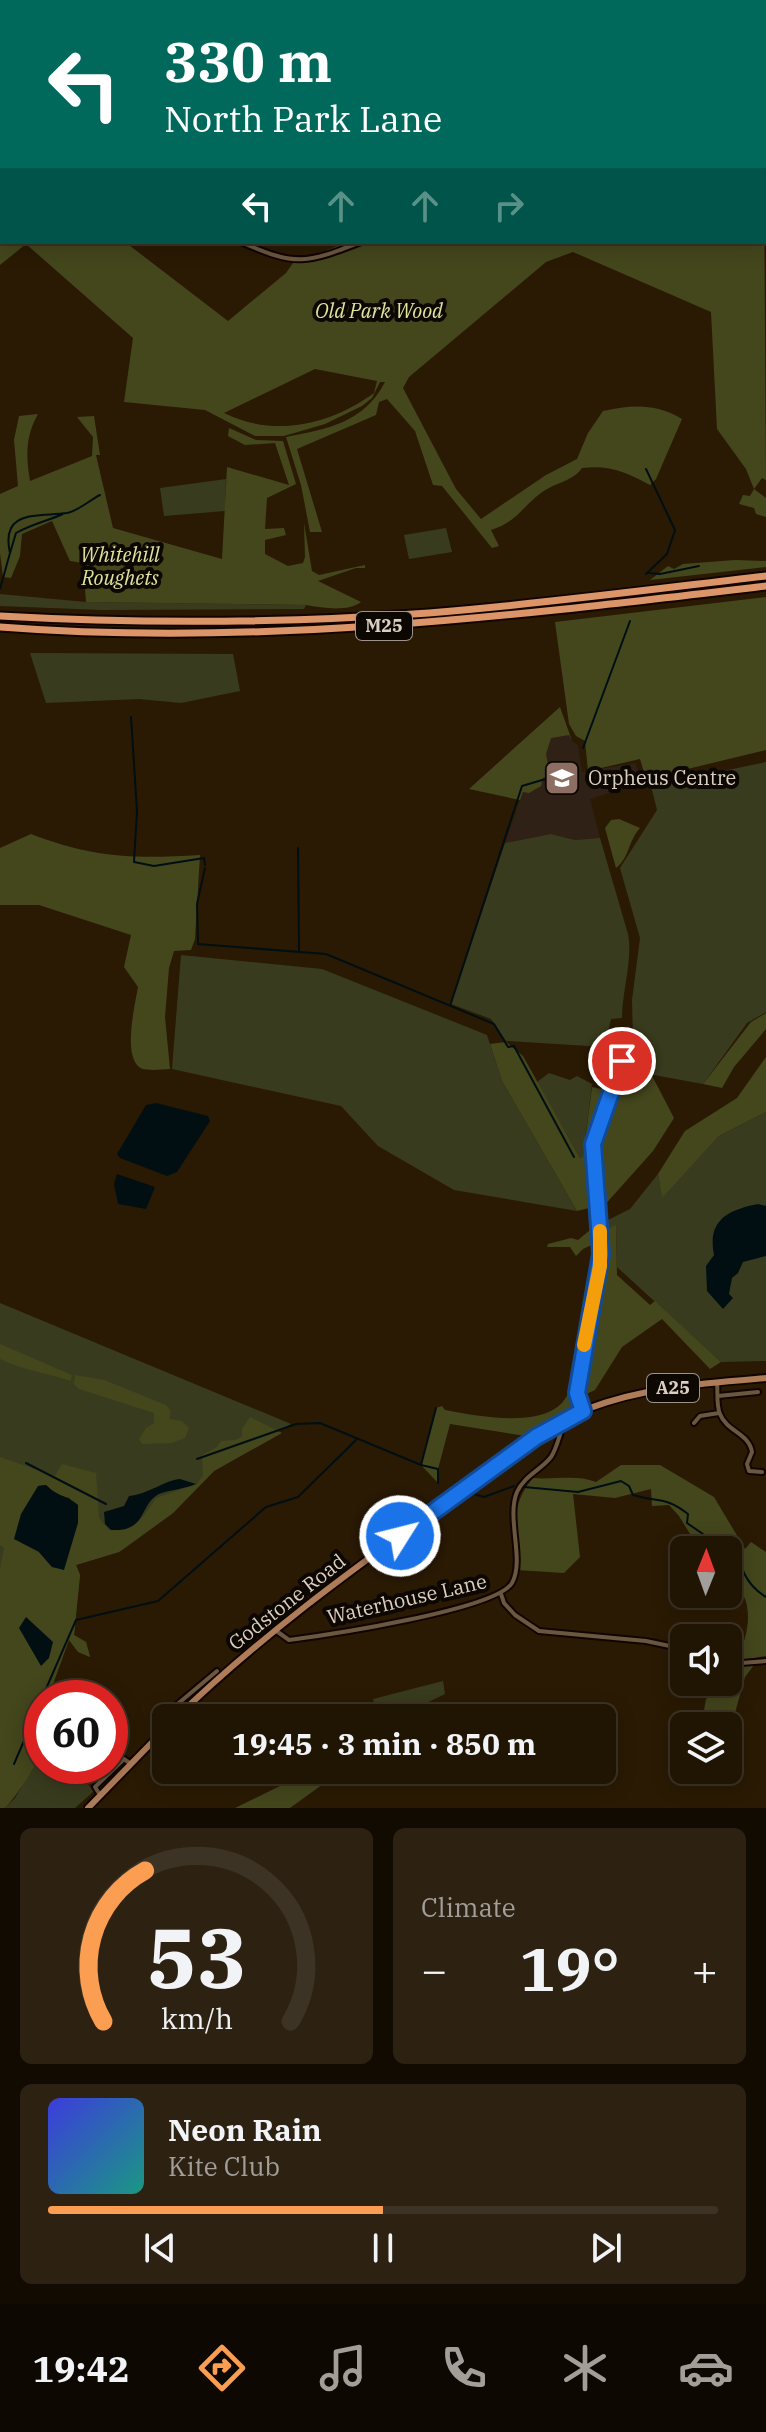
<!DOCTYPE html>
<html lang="en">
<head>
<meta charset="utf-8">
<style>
  body { margin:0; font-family:"IBM Plex Serif",serif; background:#2d2112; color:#f1f3f6; height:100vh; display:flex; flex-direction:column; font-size:30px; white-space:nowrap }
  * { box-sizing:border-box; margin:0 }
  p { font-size:26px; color:#a29e9a }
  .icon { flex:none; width:44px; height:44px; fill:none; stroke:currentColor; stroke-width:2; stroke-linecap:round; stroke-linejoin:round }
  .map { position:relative; height:1808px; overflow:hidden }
  .sheet { display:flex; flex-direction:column; gap:20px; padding:20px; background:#120b02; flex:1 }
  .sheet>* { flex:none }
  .hud { position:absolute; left:0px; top:0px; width:766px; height:244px; box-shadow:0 4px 20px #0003,0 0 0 2px #3d3325; background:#00695c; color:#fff; overflow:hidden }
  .needle { width:52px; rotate:1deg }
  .fabs { position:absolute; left:670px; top:1536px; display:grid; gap:16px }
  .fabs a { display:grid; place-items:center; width:72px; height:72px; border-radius:12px; background:#201403; box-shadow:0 4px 20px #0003,0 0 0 2px #3d3325; font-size:40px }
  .speed { position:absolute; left:24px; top:1680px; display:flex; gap:16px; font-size:40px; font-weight:700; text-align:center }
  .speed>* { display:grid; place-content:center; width:104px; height:104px; border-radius:50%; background:#201403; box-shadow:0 4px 20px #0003,0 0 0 2px #3d3325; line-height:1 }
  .speed .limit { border:12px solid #d22; background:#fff; color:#111 }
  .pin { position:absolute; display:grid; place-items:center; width:68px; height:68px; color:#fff; margin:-34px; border:4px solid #fff; border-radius:50%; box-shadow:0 2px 8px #0007 }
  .me { position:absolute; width:88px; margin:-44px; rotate:54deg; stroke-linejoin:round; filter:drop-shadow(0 0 6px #0008) }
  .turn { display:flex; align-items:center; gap:28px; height:168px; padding:0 32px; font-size:36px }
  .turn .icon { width:104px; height:104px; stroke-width:2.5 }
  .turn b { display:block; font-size:56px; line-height:68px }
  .lanes { display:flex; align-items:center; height:76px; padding:0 32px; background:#0003; justify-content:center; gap:40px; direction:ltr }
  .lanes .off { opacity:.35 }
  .big { font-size:60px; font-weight:700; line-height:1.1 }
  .sheet .tile { flex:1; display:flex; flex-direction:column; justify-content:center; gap:12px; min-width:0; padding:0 28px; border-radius:12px; background:#2d2112 }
  .sheet .dial { align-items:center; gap:0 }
  .dial svg { height:208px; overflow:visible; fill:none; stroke:#3d3325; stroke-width:7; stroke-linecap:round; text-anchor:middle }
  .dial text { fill:#f1f3f6; stroke:none }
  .song { display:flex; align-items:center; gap:24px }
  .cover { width:96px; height:96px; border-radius:12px; background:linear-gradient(135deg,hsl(240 70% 55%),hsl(170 70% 35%)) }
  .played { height:8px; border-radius:4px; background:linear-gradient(90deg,#fb9e51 50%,#3d3325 50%) }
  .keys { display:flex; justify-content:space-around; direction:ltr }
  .heat { display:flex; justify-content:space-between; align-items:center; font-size:44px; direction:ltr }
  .sheet .tiles { flex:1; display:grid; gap:20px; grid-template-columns:1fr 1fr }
  .tile:last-child { grid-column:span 2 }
  .trip { position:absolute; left:152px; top:1704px; width:464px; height:80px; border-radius:12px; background:#201403; box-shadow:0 4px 20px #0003,0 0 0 2px #3d3325; font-weight:700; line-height:80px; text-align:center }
  .tabs { display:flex; height:128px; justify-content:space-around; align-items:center; background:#0d0801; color:#a29e9a }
  .tabs .icon { width:56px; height:56px }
  .tabs .active { color:#fb9e51 }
  .tabs b { font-size:36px; color:#f1f3f6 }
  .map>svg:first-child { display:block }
  .education { fill:#302116 }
  .green { fill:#393b1e }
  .forest { fill:#44471c; fill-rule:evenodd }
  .water { fill:#010f13 }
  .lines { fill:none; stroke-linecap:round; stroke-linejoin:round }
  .stream { stroke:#010f13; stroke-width:2 }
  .minor-casing { stroke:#120500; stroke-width:8 }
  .primary-casing { stroke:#120500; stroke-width:10 }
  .motorway-casing { stroke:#120500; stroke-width:11 }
  .minor { stroke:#6a5740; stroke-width:4 }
  .primary { stroke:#ae7c59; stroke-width:6 }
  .motorway { stroke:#dc9469; stroke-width:7 }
  .route-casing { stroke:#114b97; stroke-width:20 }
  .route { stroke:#1a73e8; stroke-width:14 }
  .slow { stroke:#f59e0b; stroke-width:14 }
  .labels { text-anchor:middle; stroke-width:8; stroke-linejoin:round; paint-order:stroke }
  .shield { fill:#0d0702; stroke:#9d9388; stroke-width:2 }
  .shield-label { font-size:18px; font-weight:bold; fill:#dbcfc2 }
  .park-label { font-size:20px; font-style:italic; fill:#dee59d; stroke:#0d0702 }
  .poi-label { font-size:20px; fill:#dbcfc2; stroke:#0d0702; text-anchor:start }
  .street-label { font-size:20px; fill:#dbcfc2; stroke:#0d0702 }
</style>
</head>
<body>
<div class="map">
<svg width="766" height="1808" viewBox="0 0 766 1808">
  <rect width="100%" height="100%" fill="#2a1a04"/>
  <path class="education" d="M560,707L572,741L578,745L582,772L635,763L643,782L590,799L600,838L575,840L552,834L505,843L520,800L469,789Z"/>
  <path class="green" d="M226,479L225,511L164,516L160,488Z
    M446,528L452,552L409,559L404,535Z
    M0,594L86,602L306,605L304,609L101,610L0,606Z
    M30,653L233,654L240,691L181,703L139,699L46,703Z
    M766,762V1012L747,1023L703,1084L654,1075L633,1039L632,1000L640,938L620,868L657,810L651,786Z
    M551,834L575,840L600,838L628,934C633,959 622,991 622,1018L611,1019L605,1047L506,1041L491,1019L451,1004L505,843Z
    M181,955L322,969L487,1035L502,1081L577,1211L454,1190L378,1146L341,1106L172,1069Z
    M549,1073L570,1080L577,1076L592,1084L583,1156L580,1158L537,1082Z
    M766,1112V1361L721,1362L617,1267L616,1226L605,1230L604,1222L630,1209L658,1174L662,1197L719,1136Z
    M0,1303L291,1424L214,1471L173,1513L121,1551L76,1565L80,1575L74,1635L86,1642L90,1657C80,1652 71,1646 69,1637C58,1590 72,1540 80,1494L37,1474L0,1568Z
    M443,1681L445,1694L404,1714L378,1718L373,1699Z
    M42,1753V1766H72L94,1791L75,1808H5L15,1798Z"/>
  <path class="forest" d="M55,0H766V63L764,2Z
    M0,172L2,242H125L228,321L286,273L293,263L348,242H764V184L766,480L762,478L754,489L766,498V517L756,514L754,508L739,504L743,495L750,496L754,489L746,469L717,429L711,312L573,252L546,262L409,377L403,388L456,489L481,519L546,475L577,459L588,433L603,411C632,405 655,403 682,419L656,479L650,485C625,472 611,465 582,468C575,479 560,482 549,488C526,500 519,522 491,530L499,546L492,548L442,486L433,485L415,431L387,399L379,402L376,415L297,449L322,532H310L301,485L286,437C327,429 364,423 385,382H380L372,398L362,406L325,424L284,436H255L205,410L124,402L133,338L26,244L0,265ZM315,369L377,381L374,393C330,425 274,438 224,413Z
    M38,414C25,437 26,457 30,481L92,456L93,437L77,417L94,416L100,455H96L113,528L222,559L227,467L289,485L275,443L245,445L228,436L229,428L256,440L283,441L296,484L267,498L265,529L284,528L286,535L265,540V554L288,566L303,563L305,557L304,523L312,571L319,575L365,565V568H356L318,581L361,602C348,612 323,608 306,605L86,602L83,563L70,561L52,521L22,534L20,556L11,578L3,577L0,553V494L18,486L14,440L19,416Z
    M735,560L766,561V567L650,580L668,566L674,569L683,564Z
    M766,597V750L646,779L640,759L588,771L585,741L576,736L569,724L555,622Z
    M560,707L572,741L569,735L551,738L546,754L550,776L543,778L541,786L529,793L523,792L520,800L469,789Z
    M619,819L640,828C628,841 630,857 616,868L605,828L611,820Z
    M31,834C93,858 135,859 200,855L195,939L191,950L174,951L169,968L165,1017L170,1069C162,1069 145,1072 139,1067C123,1054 135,1005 138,987L124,967L131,935L39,905H0V848Z
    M766,1013V1029L734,1067L722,1088L703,1084L751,1022Z
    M633,1039L674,1118L653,1151L602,1208L599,1141Z
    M506,1042L523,1056L580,1158L583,1156L592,1087L606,1090L591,1145L593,1207L577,1211L502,1081L490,1044Z
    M766,1057V1112L719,1136L662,1198L658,1174L685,1131L737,1098Z
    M616,1225L617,1275L650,1305L655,1301L721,1362L710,1369L662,1319L622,1347L595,1390L584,1395C581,1344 600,1282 605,1230Z
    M595,1226L598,1242L583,1249L576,1256L570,1247H547L548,1244L571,1238L578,1240Z
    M0,1344L72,1375L71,1381C47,1373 23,1370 0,1359Z
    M75,1375L104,1380L166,1405L171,1411L169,1419L182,1421L189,1428L185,1438L172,1443L142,1444L139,1439L146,1428L154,1423V1413L79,1389L74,1384Z
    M575,1381L573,1410L526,1436L450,1424L438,1469V1483L421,1465L436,1408L442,1406L445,1410C476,1416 538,1428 562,1403C567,1397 571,1388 575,1381Z
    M250,1417L282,1433L214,1471L173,1513L119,1552L76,1565L80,1575L74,1635L86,1642L90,1657L78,1652L69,1640L48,1698H42C42,1715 44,1731 42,1748C40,1762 15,1798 5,1808H0V1568L4,1548L0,1545V1457L55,1476L62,1464L96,1473L99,1518L109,1530C135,1533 144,1516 156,1498L197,1484L203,1475L202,1455L217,1447L221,1441L235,1440L242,1437V1429ZM46,1485L58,1496L70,1498L52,1567L39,1552L38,1486Z
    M621,1465H660L714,1497L745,1549L751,1542L766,1552V1656L735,1661C750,1636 757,1596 728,1578V1550H700L679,1516L669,1505L652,1506L651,1489L615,1498L573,1494L580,1557L564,1573L517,1570C516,1533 508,1507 533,1478C555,1480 576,1474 596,1482Z
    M754,1665L745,1677L733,1720L742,1743L728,1726L704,1710L706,1699L729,1682L734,1666Z
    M306,1770H332L341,1777L326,1782L290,1808H235L288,1782Z"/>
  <path class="water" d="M156,1103L208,1116L210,1121L177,1172L167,1176L120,1158L117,1154L146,1105Z
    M117,1174L155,1187L146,1209L118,1204L114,1184Z
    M758,1204L766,1206V1256L743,1262L738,1273L732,1278L729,1294L733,1298L723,1309L707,1291L706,1266L714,1255C707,1220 728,1210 758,1204Z
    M180,1479L196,1484C185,1489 168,1490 159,1494C139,1504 148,1532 111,1530L105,1524L104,1512L124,1506L129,1496C149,1494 165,1480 180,1479Z
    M46,1485C58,1497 67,1495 78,1505V1523L64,1570L52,1567L39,1552L14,1539L21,1514L38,1486Z
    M26,1617L53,1642L49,1658L41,1666L19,1628Z"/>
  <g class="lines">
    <path class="stream" d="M646,469L675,530L667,554L646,574
      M10,553L16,533C32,524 47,521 63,514
      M649,573L660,574L699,566
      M0,589L10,553C0,509 38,517 67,513C78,511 90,500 100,495
      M131,717L137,811L134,862L154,866L204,858L205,865
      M583,748L630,621
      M298,848L299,951
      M205,868L197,904L198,944L326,954L494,1024L508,1047L514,1046L574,1157
      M450,1006L522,786L549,778
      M197,1459L296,1424L320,1423L421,1465L438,1469V1483
      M26,1463L106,1504
      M421,1465L436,1408
      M524,1487L578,1492L621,1481L629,1486L633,1495C659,1503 665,1496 688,1514L687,1523L713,1541L716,1537L729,1542L734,1540C740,1565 744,1584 766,1597
      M474,1494L484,1497L514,1486
      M42,1698L76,1620L158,1601L266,1507L298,1497L357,1439
      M14,1764L42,1699"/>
    <g class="minor-casing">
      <path id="minor" d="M721,2L722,0
        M0,62L2,72
        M0,172H2
        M241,242C297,267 307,263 361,242
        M717,1382C718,1392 716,1405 720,1414C727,1432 749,1433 752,1452L747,1464L749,1471L762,1472
        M718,1396L758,1392
        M583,1410L577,1393L601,1254L593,1144L622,1061
        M694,1423L700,1416L719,1413
        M501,1594L504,1603L515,1615L539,1631L646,1641L684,1649
        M275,1630L289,1640C327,1635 495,1610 512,1583C525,1560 506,1518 517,1492C524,1476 541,1470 551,1457C556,1450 559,1437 562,1429L559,1424
        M728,1664L766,1661
        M174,1718V1707L217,1671
        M100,1795L95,1787L124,1759L131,1764"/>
    </g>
    <g class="primary-casing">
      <path id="primary" d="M176,1718C259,1637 352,1570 446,1502C490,1470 536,1429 587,1409C644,1387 706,1383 766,1378
        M88,1808L166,1728"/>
    </g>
    <g class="motorway-casing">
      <path id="motorway" d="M0,616C143,624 287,623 429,613C542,604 654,589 766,576
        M0,627C257,647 511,616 766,586"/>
    </g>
    <use href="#minor" class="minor"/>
    <use href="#primary" class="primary"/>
    <use href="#motorway" class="motorway"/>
  </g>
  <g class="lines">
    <g class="route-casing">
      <path id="route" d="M400,1536L536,1437L583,1411L577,1393L601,1254L593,1144L622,1061"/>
    </g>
    <use href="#route" class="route"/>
    <path class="slow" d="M584,1345L600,1266V1231"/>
  </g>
  <defs>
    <g id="university-square" transform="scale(1.8)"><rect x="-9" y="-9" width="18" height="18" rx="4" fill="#8d6e63" stroke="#0d0702"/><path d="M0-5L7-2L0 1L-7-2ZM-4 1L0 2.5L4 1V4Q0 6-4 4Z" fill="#fff"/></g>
  </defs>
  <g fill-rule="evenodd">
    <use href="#university-square" x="562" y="778"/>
  </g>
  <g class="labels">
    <g class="shield">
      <rect x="356" y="612" width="56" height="28" rx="6"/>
      <rect x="647" y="1374" width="52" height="28" rx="6"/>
    </g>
    <g class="shield-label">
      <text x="384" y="632">M25</text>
      <text x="673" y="1394">A25</text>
    </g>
    <g class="park-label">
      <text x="379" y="318">Old Park Wood</text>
      <text x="120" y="562">Whitehill<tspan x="120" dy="23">Roughets</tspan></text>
    </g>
    <g class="poi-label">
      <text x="588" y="785">Orpheus Centre</text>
    </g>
    <g class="street-label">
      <text transform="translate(407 1599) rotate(-13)" y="7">Waterhouse Lane</text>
      <text transform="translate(287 1602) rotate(-38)" y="7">Godstone Road</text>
    </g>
  </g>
</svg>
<div class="fabs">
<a><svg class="needle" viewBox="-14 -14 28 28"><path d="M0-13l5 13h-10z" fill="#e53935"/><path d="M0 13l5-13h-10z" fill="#a29e9a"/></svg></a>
<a><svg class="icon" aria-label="sound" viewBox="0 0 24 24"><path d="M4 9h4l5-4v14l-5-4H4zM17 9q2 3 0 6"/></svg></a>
<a><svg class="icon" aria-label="layers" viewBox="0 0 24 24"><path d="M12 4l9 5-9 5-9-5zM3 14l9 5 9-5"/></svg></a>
</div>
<div class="speed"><div class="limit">60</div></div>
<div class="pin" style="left:622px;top:1061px;background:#d93025"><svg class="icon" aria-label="arrive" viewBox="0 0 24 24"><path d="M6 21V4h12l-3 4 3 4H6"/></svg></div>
<svg class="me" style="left:400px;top:1536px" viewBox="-20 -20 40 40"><circle r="17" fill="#1a73e8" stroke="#fff" stroke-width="3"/><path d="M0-11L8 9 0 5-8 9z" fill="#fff"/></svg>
<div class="trip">19:45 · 3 min · 850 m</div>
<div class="hud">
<div class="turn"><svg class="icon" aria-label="left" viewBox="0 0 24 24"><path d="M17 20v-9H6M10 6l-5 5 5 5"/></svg><div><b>330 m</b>North Park Lane</div></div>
<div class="lanes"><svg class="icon" aria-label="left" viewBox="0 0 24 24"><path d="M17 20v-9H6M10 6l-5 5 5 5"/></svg><svg class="icon off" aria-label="ahead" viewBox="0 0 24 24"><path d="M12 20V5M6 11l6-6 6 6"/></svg><svg class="icon off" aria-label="ahead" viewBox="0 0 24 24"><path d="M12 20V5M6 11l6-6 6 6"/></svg><svg class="icon off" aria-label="right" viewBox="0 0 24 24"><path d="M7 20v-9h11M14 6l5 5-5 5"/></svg></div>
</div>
</div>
<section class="sheet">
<div class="tiles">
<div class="tile dial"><svg viewBox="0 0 100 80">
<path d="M14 69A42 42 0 1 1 86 69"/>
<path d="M14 69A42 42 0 0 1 30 11" stroke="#fb9e51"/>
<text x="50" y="56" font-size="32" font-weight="700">53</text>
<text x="50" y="72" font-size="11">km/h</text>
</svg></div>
<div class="tile"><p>Climate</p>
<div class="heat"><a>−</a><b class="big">19°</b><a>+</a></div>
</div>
<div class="tile">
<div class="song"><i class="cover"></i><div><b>Neon Rain</b><p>Kite Club</p></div></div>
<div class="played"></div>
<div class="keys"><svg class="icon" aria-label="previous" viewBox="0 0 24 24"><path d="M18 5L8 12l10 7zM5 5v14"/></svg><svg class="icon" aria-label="pause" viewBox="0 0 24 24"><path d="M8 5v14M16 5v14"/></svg><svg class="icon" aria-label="next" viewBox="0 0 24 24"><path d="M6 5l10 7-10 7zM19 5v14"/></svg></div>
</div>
</div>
</section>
<nav class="tabs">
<b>19:42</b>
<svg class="icon active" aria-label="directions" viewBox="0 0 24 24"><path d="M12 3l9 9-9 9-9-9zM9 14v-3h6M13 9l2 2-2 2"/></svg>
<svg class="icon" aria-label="music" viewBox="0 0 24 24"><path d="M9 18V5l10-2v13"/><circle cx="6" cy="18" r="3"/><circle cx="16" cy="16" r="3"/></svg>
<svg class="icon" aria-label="phone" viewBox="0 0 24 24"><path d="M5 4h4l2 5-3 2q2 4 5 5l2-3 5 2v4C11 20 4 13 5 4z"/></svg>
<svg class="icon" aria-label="climate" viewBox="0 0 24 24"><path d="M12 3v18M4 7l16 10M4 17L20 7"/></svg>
<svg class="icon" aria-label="car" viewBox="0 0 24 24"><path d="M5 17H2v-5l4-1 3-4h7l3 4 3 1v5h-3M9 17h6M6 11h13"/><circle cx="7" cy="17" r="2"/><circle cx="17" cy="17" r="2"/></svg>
</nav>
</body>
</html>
